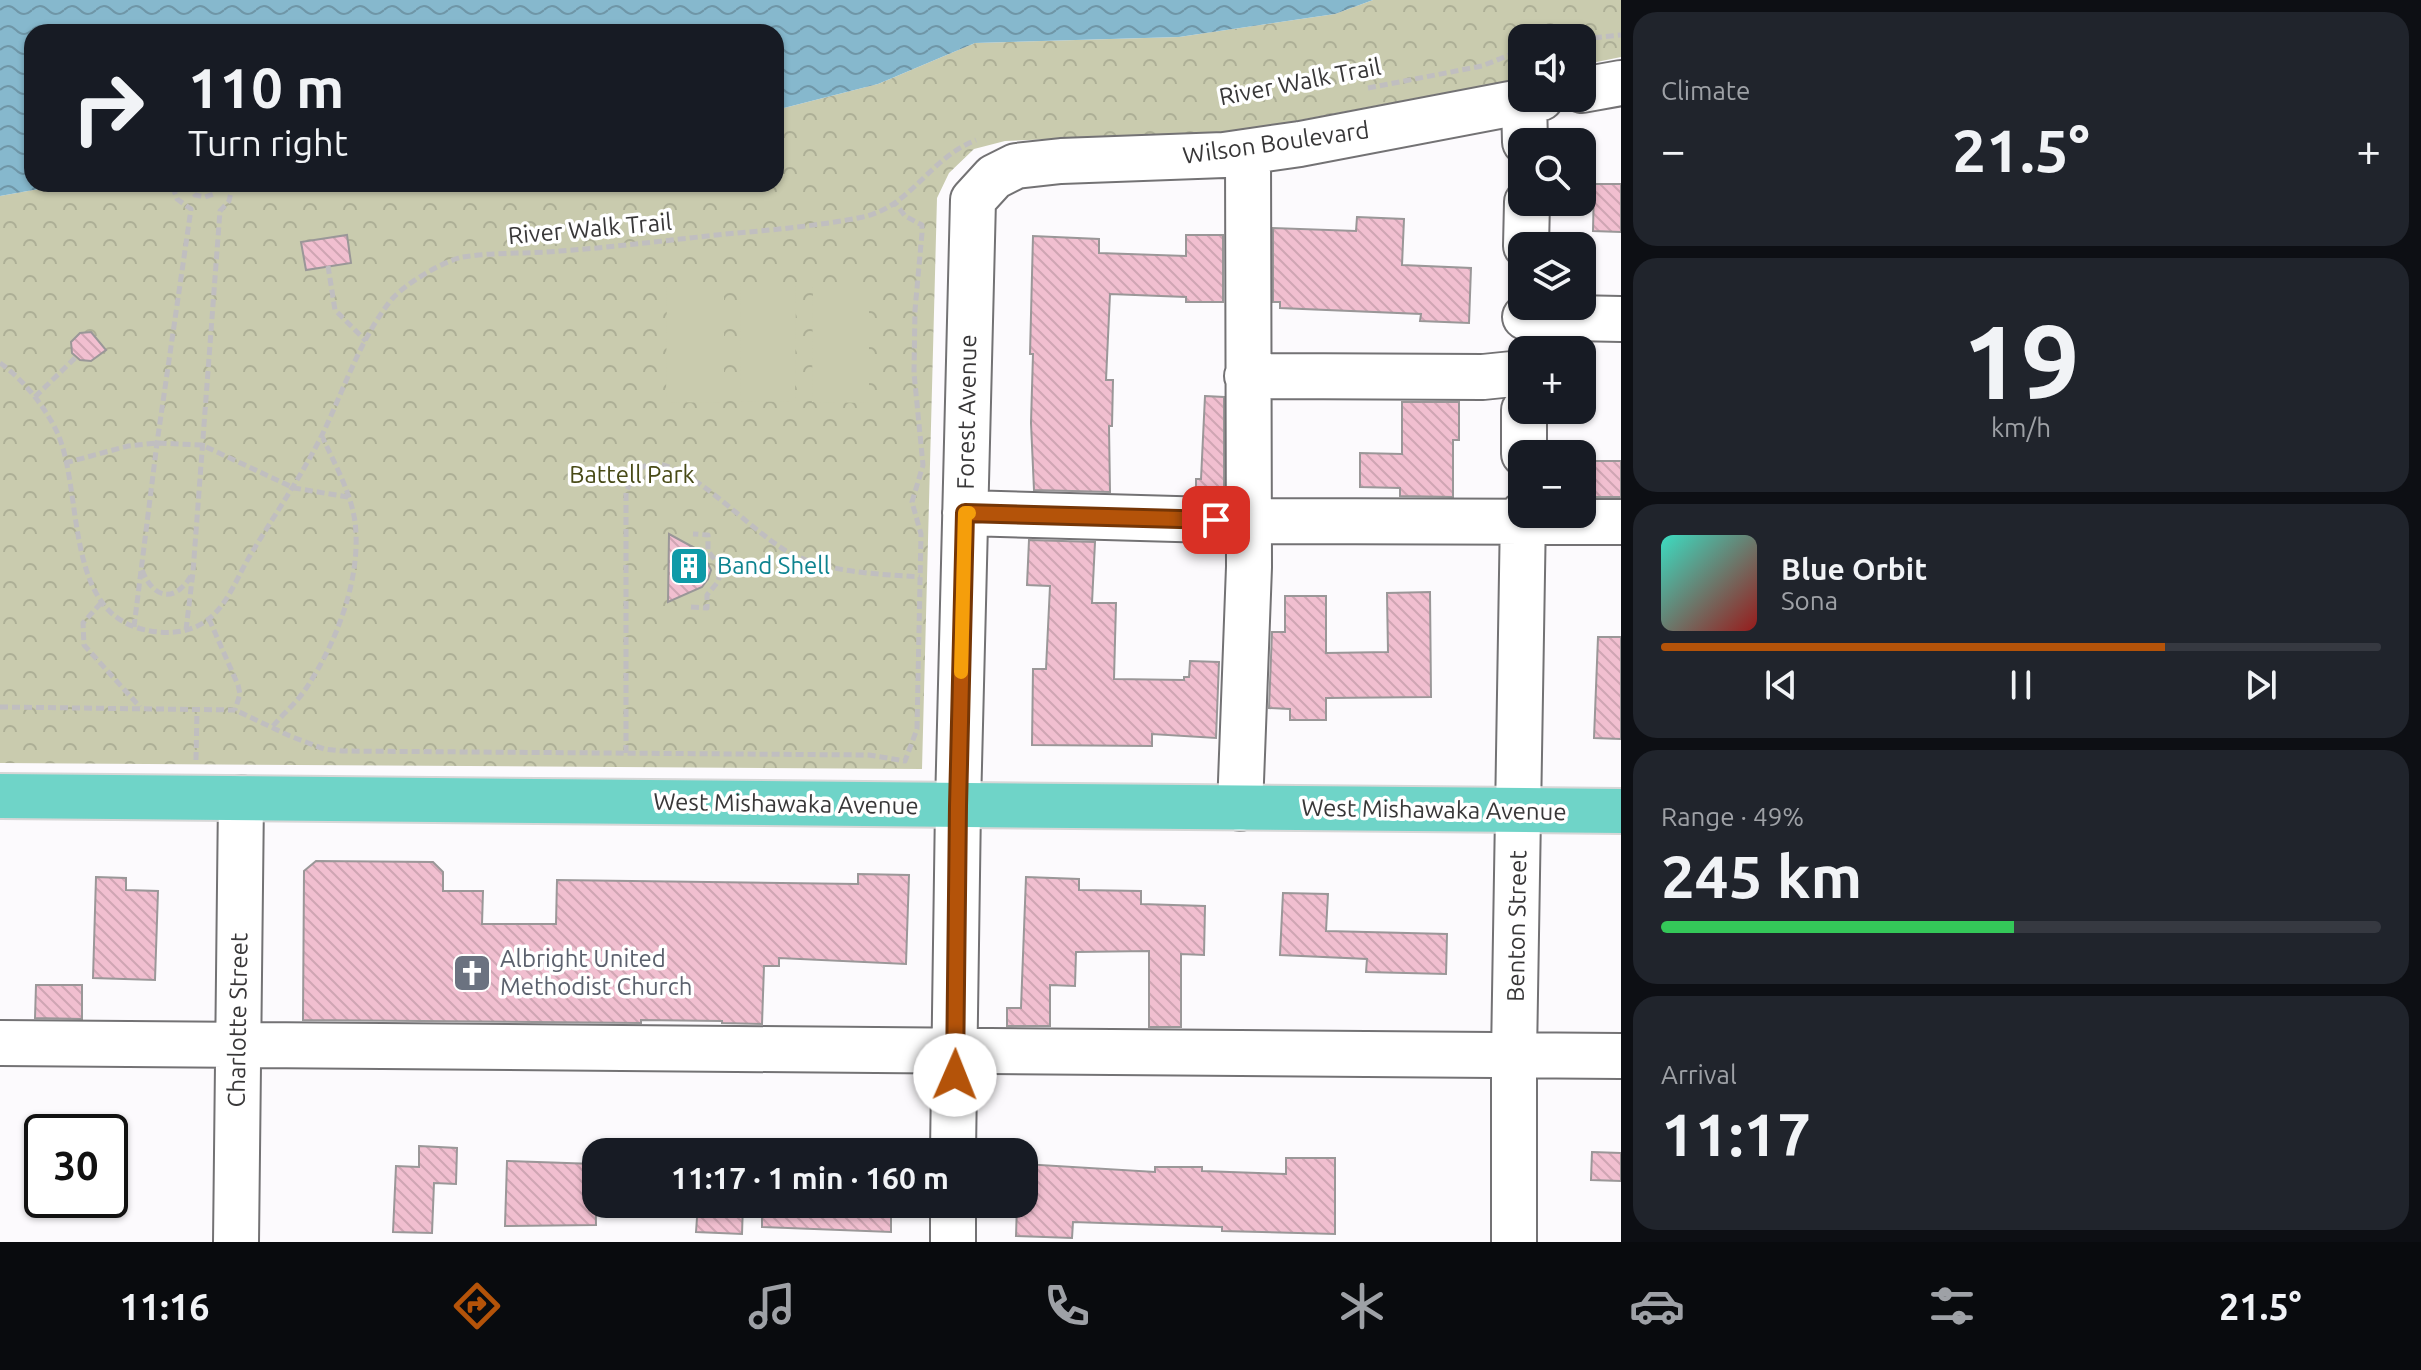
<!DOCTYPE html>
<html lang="en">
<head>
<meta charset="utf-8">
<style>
  body { margin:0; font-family:Ubuntu,sans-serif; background:#20242c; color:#f1f3f6; height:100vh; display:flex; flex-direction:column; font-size:30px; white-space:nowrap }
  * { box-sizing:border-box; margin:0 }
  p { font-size:26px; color:#9ea1a6 }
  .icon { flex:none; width:44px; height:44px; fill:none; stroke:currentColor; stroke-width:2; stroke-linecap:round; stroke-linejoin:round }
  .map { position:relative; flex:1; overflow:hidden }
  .panel { display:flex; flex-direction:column; gap:12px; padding:12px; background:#0d0f14; width:800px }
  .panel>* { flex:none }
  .hud { position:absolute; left:24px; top:24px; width:760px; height:168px; border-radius:24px; box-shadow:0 2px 6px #0004; background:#171b24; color:#f1f3f6; overflow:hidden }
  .fabs { position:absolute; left:1508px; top:24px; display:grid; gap:16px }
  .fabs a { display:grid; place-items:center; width:88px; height:88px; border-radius:16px; background:#171b24; box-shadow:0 2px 6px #0004; font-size:40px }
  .speed { position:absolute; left:24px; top:1114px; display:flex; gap:16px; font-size:40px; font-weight:700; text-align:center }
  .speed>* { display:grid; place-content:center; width:104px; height:104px; border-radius:50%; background:#171b24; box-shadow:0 2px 6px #0004; line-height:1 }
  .speed .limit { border:4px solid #111; border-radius:12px; background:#fff; color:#111 }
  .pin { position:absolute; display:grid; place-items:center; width:68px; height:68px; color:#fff; margin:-34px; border-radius:16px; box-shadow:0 4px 12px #0006 }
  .me { position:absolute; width:88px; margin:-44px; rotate:1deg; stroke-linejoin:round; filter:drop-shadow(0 0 6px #0008) }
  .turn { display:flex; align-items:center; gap:28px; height:168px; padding:0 32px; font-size:36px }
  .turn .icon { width:104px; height:104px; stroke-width:2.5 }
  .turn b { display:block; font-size:56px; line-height:68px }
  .big { font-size:60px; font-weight:700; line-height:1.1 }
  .panel .tile { flex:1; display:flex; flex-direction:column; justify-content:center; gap:12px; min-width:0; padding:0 28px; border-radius:24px; background:#20242c }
  .panel .dial { align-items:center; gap:0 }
  .dial b { font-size:104px; line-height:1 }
  .song { display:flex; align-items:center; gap:24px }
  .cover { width:96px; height:96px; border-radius:12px; background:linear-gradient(135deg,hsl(170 70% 55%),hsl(0 70% 35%)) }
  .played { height:8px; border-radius:4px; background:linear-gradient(90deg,#b45309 70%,#363941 70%) }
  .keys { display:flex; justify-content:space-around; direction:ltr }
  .heat { display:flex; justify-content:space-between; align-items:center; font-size:44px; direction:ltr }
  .charge { height:12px; border-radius:6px; background:linear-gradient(90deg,#34c759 49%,#363941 0) }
  .trip { position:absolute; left:582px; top:1138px; width:456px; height:80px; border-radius:24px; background:#171b24; box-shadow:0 2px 6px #0004; font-weight:700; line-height:80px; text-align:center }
  .tab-bar { display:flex; height:128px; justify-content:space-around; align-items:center; background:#090b0e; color:#9ea1a6 }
  .tab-bar .icon { width:56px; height:56px }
  .tab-bar .selected { color:#b45309 }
  .tab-bar b { font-size:36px; color:#f1f3f6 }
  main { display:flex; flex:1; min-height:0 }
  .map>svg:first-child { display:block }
  .park { fill:url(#park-crowns) }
  .pitch { fill:#c9cbae }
  .water { fill:url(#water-waves) }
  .building { fill:url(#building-back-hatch); stroke:#9a9798; stroke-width:2 }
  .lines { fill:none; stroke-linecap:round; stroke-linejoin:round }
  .minor-casing { stroke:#737274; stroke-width:48 }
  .major-casing { stroke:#d7d7d7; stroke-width:48 }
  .path { stroke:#c0bec0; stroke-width:5; stroke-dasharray:8 4; stroke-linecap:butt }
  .minor { stroke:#fff; stroke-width:44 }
  .major { stroke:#6fd4c8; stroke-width:44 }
  .route-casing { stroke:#753606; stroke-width:20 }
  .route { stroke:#b45309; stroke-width:14 }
  .slow { stroke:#f59e0b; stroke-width:14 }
  .labels { text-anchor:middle; stroke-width:7; stroke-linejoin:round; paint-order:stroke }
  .street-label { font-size:24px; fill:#383738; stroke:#fff }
  .park-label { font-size:24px; fill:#484a16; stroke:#fff }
  .culture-label { font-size:24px; fill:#0d838f; stroke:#fff; text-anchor:start }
  .worship-label { font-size:24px; fill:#5b616d; stroke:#fff; text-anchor:start }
</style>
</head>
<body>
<main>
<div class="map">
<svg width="1621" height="1242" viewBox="0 0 1621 1242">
  <defs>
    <pattern id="park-crowns" width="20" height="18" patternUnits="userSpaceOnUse" patternTransform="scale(2)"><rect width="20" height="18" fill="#c9cbae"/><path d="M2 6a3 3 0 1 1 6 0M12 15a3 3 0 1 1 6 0" fill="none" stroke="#adaf96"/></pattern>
    <pattern id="water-waves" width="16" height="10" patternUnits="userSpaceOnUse" patternTransform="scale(2)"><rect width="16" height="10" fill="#86b8cd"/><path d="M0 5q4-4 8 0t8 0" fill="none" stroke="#6f96a7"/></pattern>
    <pattern id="building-back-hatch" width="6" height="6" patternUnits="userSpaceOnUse" patternTransform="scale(2)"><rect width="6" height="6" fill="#f1bfd0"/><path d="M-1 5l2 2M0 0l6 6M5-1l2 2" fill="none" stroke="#cfa5b3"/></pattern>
  </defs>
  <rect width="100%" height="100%" fill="#fcfafd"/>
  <path class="park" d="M1373,0H1621V57L1582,65V38H1522V78L1243,131L1005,141L974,149L949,173L937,198L922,769L0,763V196L67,184H776V110L878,84L975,43L1179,37L1335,14Z"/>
  <path class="pitch" d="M741,282H796L795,402L740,401Z
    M667,283H724V403L666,402Z
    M813,283H869V403L812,402Z"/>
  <path class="water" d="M0,0H1373L1335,14L1179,37L975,43L878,84L776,110V32H32V184H67L0,196Z"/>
  <path class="building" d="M1594,184H1621V232L1593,231Z
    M1357,217L1404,219L1402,265L1471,268L1469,323L1420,321L1421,314L1280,308V302H1273V228L1356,231Z
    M347,235L351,263L306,270L301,242Z
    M1186,235H1223V302H1186V297L1110,294L1106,380H1113L1112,426H1109L1110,492L1034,490L1031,423L1033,354H1030L1033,236L1099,239V253L1186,256Z
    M91,332L106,350L91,361L80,360L72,353L71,342L80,333Z
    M1205,396L1224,397V495H1196V479H1201Z
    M1402,402H1459V440H1453V497L1400,496V488L1360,487V453L1402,454Z
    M1592,461H1621V497H1593Z
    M669,534L702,552L711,570L708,579L702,587L668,602Z
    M1029,540L1095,542L1092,603H1116L1114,679L1184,680V677H1189L1190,661L1219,662L1216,738L1152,734V746L1032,745L1033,669H1046L1050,586L1027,585Z
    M1430,592L1431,697L1326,698V720H1290V709L1269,708L1272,632H1285V596H1326V653L1388,652L1387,593Z
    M1598,637H1621V739L1594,738Z
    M316,861L433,862L443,872V891H483L482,924H556L557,880L858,884V874L909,875L906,964L779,958V966H764L762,1024L722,1023V1021L641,1020V1023L303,1020L304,871Z
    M96,877L126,878V890L158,891L155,980L93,978Z
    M1026,877L1079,879V890L1141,891V904L1205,906L1204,955L1181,954V1027H1149V951L1076,952L1075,986L1050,985V1026H1007V1008H1021Z
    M1283,893L1328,894L1326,931L1447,934L1446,974L1366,972L1367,959L1280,955Z
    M36,985H82V1019L35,1018Z
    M419,1146L457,1148L456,1184L434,1183L432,1233L393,1232L396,1166L419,1167Z
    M1592,1152L1621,1153V1181L1591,1180Z
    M1286,1158H1335V1234L1222,1231V1227L1073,1222L1072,1238L1016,1236L1017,1204H1024V1164L1155,1172V1167H1202V1171L1286,1174Z
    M507,1161L595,1164L596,1225L505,1226Z
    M698,1204H743L742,1234L696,1232Z
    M762,1204H891V1232L762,1227Z"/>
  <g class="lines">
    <g class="minor-casing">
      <path id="minor" d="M1582,90L1621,83
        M1524,101L1525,142
        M1526,246L1527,202
        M1525,317L1621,319
        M1247,376L1483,377L1522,373
        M1524,454V410
        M965,513L1247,521L1621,522
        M1240,808L1249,567L1248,152
        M0,1043L1621,1056
        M953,1152L958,806L973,200L994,177L1016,166L1061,161L1224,155L1300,144L1541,98
        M953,1204V1242
        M236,1242L241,798
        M1514,1242V1055L1523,514"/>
    </g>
    <g class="major-casing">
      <path id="major" d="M0,796L1621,811"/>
    </g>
    <path class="path" d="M1582,39L1621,35
      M1368,88L1482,66L1522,50
      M187,184L195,195L205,197L214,194L217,184
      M328,266L335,310L366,341
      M0,363C24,380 45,407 57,432C83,488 64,606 138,628C161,635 190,635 210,618C229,602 238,575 251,554C275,514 301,477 322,435C344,390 360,338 392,299C405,284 443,261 463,257C493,252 529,254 560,251C615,247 670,240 726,234C772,230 818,226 863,217C912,206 928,159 976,140
      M35,397L76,357
      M65,463L128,446L157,443L202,445L294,488L348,497
      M142,570C153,598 174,604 191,576
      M101,603L83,623L84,645L140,707
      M691,607L707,608V595L717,583L722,569L708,551V535L693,534
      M209,619L238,685L240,694L235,710
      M134,627L157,443L191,209L177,199L172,184
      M186,630L193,572L220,211L229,201L233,184
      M0,707L235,710L290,736L324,749L342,751L869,755L905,761L917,729L921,534L912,502L923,465L914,373L915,310L922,233V225L905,216L896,204
      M273,726C283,714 296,703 305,690C336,644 362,578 355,522C351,492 334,463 322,436
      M626,753V492L635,472C639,470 646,464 651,464C690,460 756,538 794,555C834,573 877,574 920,577
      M196,760L197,710"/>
    <use href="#minor" class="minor"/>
    <use href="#major" class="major"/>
  </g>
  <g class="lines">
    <g class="route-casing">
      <path id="route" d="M955,1075L958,806L965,513L1216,520"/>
    </g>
    <use href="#route" class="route"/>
    <path class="slow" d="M961,672L965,513H969"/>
  </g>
  <defs>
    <g id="building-square" transform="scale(2)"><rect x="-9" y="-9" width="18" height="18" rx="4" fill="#0f9aa8" stroke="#fff"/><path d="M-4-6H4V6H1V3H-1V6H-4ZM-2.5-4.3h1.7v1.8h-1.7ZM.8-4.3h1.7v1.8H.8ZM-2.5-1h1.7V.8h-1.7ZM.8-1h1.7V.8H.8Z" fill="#fff"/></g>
    <g id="church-square" transform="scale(2)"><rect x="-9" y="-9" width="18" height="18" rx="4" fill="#6b7280" stroke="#fff"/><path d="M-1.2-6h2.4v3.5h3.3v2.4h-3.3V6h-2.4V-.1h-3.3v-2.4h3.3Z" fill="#fff"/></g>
  </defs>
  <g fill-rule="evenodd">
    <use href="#building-square" x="689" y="566"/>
    <use href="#church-square" x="472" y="973"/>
  </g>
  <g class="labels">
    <g class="street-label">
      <text transform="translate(1300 82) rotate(-11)" y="8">River Walk Trail</text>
      <text transform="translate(1276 143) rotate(-8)" y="8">Wilson Boulevard</text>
      <text transform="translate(590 229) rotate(-5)" y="8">River Walk Trail</text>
      <text transform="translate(967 412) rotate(-89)" y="8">Forest Avenue</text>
      <text transform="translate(786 804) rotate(1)" y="8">West Mishawaka Avenue</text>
      <text transform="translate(1434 810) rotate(1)" y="8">West Mishawaka Avenue</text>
      <text transform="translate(1517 926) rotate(-89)" y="8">Benton Street</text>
      <text transform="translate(238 1020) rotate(-89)" y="8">Charlotte Street</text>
    </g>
    <g class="park-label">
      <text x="632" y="483">Battell Park</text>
    </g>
    <g class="culture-label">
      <text x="717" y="574">Band Shell</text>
    </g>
    <g class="worship-label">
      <text x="500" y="967">Albright United<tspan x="500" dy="28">Methodist Church</tspan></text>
    </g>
  </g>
</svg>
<div class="fabs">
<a><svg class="icon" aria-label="sound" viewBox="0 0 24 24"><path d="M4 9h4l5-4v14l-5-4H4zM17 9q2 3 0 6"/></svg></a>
<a><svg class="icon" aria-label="search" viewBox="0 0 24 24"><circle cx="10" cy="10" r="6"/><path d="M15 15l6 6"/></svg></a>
<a><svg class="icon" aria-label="layers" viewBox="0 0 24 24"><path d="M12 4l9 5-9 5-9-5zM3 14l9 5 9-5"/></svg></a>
<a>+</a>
<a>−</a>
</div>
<div class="speed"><div class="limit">30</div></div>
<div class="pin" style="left:1216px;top:520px;background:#d93025"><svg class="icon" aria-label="arrive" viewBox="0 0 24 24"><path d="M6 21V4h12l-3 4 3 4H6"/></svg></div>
<svg class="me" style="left:955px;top:1075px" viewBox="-20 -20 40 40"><circle r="19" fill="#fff"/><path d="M0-13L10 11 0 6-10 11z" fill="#b45309"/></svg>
<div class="trip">11:17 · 1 min · 160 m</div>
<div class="hud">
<div class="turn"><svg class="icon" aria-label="right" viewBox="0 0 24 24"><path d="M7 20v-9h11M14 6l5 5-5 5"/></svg><div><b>110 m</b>Turn right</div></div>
</div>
</div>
<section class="panel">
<div class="tile"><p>Climate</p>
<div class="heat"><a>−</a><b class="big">21.5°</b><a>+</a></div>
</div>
<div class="tile dial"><b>19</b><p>km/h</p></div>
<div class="tile">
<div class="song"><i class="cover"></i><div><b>Blue Orbit</b><p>Sona</p></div></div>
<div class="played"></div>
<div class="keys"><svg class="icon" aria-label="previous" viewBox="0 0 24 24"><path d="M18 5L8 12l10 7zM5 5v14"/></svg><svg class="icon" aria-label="pause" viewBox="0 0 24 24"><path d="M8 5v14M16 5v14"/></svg><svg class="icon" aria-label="next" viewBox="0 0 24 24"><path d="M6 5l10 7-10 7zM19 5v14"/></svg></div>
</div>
<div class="tile"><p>Range · 49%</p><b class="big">245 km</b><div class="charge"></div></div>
<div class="tile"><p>Arrival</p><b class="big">11:17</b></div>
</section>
</main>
<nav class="tab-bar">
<b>11:16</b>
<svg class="icon selected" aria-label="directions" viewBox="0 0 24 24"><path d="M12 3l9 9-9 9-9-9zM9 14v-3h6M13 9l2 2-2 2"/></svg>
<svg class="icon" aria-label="music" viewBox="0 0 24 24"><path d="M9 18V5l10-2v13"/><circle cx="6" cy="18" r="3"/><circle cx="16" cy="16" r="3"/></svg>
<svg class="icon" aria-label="phone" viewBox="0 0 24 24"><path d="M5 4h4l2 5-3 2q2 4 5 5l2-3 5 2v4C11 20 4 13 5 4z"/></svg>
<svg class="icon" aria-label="climate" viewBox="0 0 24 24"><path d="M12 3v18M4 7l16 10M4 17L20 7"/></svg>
<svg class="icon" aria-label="car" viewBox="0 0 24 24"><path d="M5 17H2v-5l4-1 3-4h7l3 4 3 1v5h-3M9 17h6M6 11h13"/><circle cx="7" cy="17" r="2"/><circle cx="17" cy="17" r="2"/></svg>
<svg class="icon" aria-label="filters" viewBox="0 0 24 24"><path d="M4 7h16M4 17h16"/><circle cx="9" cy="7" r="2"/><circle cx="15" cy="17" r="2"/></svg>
<b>21.5°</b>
</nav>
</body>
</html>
